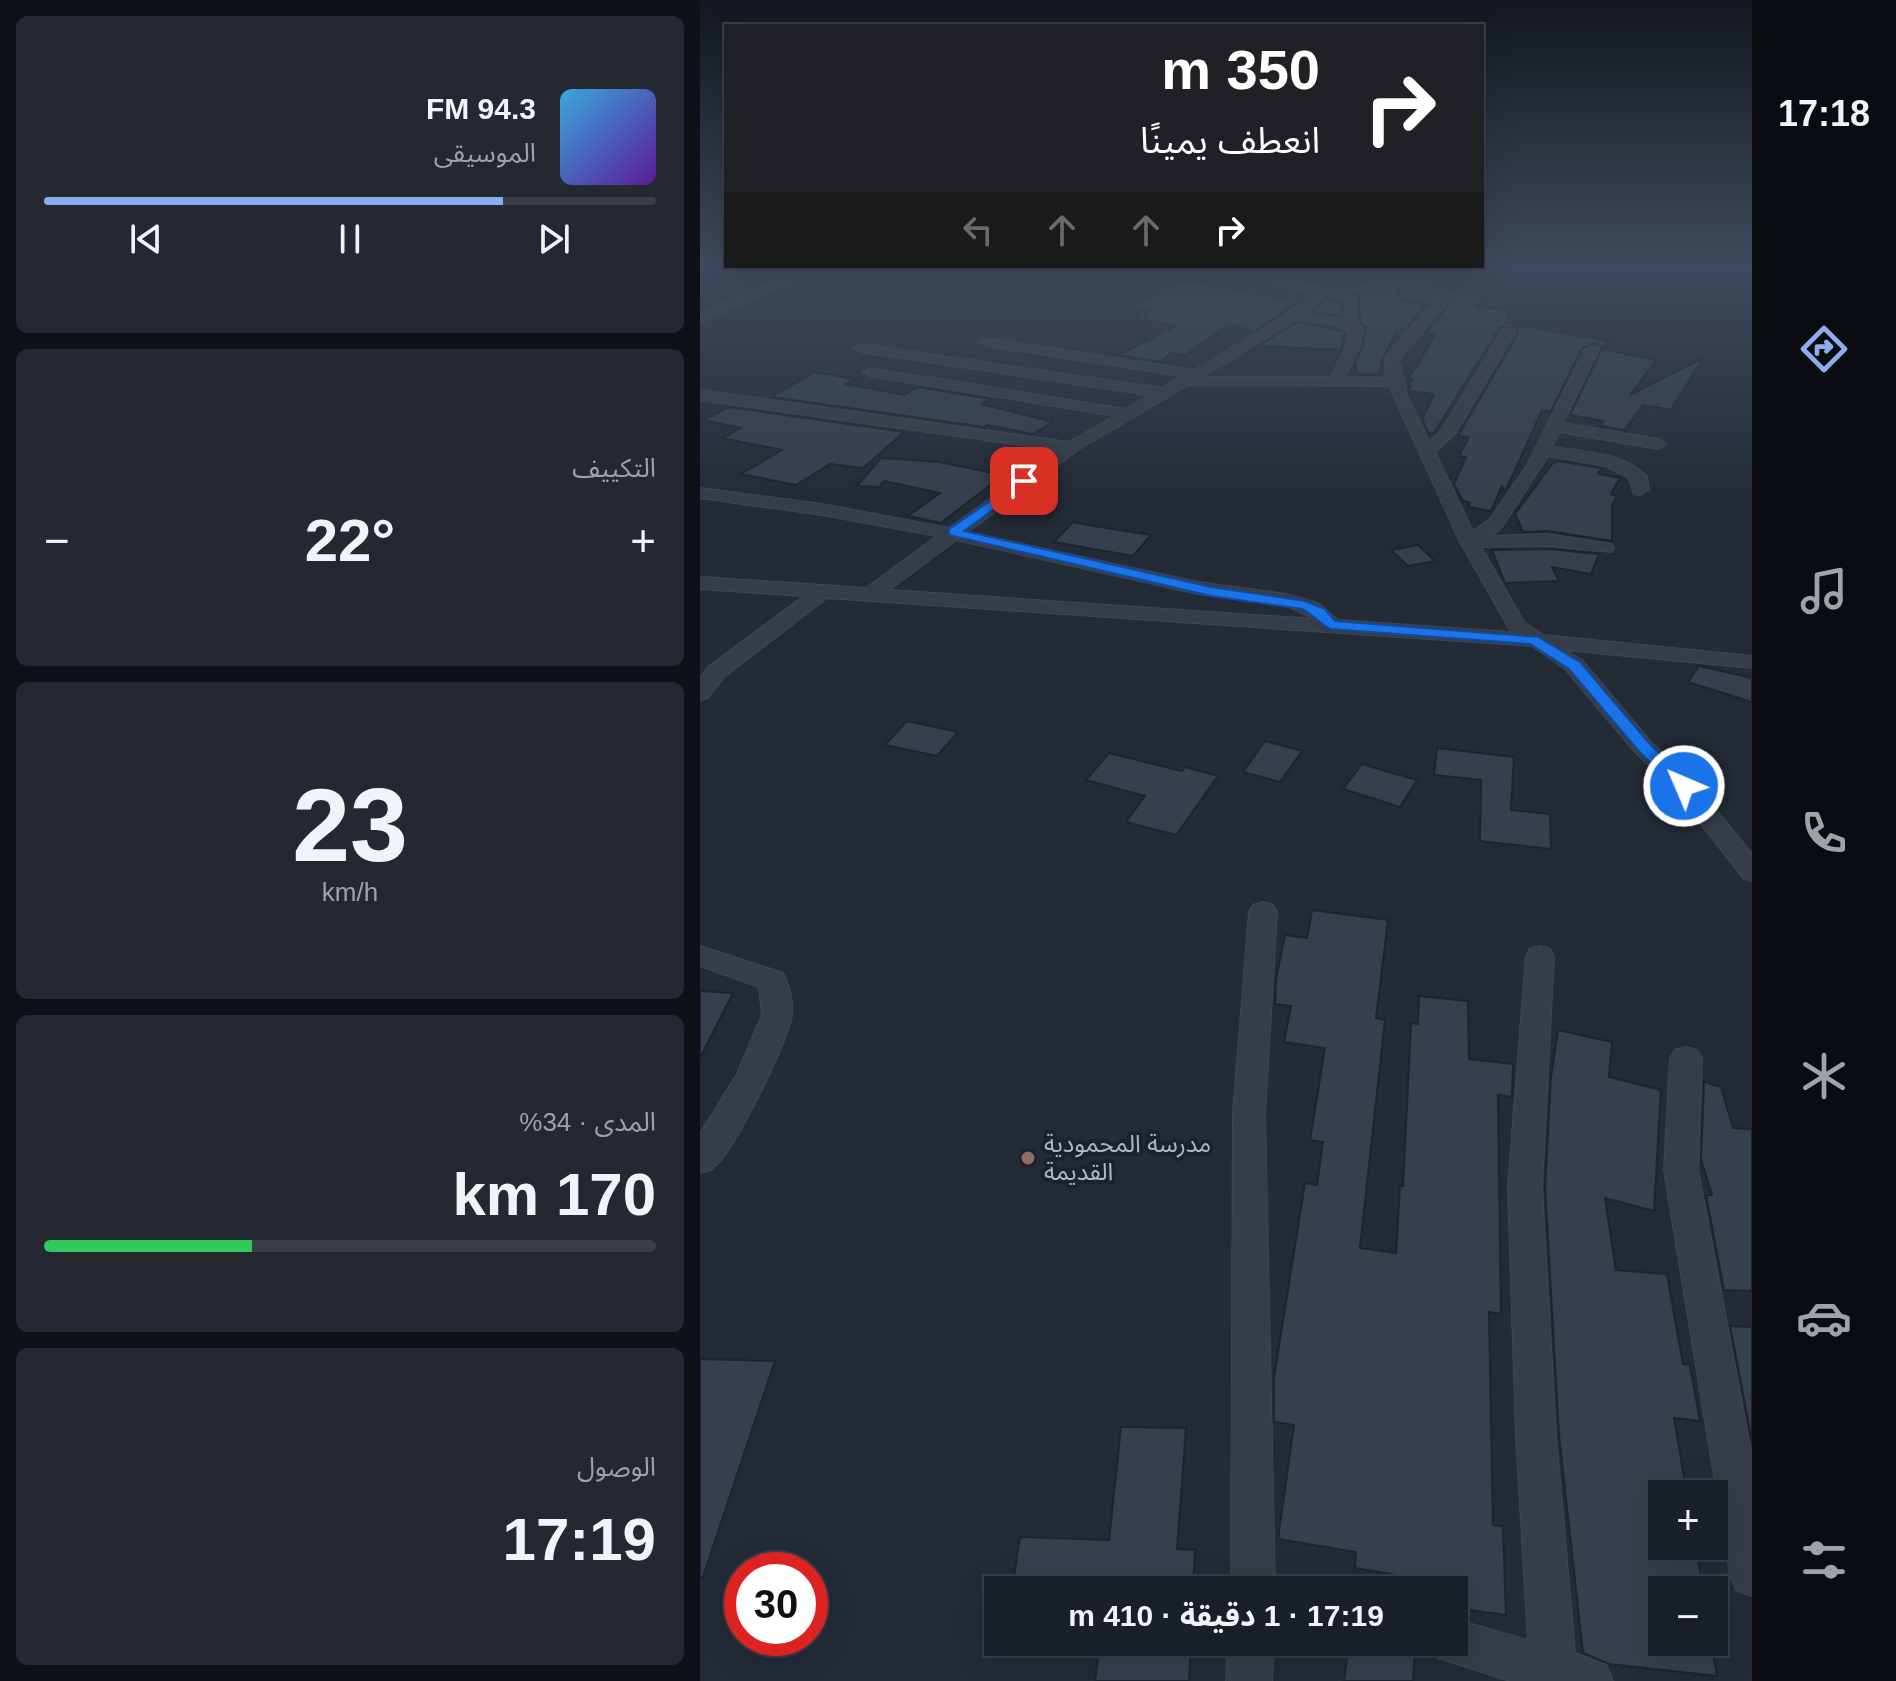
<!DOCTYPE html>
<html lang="ar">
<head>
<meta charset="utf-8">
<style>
  body { margin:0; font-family:Arial,"Noto Sans Arabic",sans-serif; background:#232831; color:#f1f3f6; direction:rtl; height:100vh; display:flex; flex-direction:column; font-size:30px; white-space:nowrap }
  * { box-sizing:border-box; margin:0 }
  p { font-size:26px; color:#9fa3a8 }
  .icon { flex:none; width:44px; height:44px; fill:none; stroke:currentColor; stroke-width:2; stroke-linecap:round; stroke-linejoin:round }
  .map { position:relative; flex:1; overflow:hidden; direction:ltr }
  .details { display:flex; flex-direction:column; gap:16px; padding:16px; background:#0e1217; width:700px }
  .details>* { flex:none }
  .guide { position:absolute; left:24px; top:24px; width:760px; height:244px; border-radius:0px; box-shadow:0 8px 32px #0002,0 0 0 2px #383e46; direction:rtl; background:#202124; color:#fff; overflow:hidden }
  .controls { position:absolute; left:948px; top:1480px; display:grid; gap:16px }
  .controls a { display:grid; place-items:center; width:80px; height:80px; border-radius:0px; background:#1a2029; box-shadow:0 8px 32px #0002,0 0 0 2px #383e46; font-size:40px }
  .speed { position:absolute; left:24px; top:1552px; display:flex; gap:16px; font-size:40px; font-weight:700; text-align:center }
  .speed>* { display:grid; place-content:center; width:104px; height:104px; border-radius:50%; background:#1a2029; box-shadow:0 8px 32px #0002,0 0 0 2px #383e46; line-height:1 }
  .speed .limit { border:12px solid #d22; background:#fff; color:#111 }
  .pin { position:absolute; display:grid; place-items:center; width:68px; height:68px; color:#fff; margin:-34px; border-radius:16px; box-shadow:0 4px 12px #0006 }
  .me { position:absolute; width:88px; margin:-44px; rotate:315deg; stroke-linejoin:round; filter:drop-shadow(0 0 6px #0008) }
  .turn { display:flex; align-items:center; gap:28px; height:168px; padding:0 32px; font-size:36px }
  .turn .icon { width:104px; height:104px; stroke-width:2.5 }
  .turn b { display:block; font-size:56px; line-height:68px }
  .lanes { display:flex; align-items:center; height:76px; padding:0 32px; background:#0003; justify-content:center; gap:40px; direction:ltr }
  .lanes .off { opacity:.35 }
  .big { font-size:60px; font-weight:700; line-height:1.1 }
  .details .widget { flex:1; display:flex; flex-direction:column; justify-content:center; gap:12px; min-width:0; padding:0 28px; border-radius:12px; background:#232831 }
  .details .dial { align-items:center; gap:0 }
  .dial b { font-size:104px; line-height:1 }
  .song { display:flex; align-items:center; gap:24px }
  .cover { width:96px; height:96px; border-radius:12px; background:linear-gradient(135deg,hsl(200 70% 55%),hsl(270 70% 35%)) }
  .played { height:8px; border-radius:4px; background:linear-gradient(90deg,#8badef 75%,#383e46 75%) }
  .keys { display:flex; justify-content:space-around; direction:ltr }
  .heat { display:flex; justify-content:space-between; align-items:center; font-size:44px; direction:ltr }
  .charge { height:12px; border-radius:6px; background:linear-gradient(90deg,#34c759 34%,#383e46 0) }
  .trip { position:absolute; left:284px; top:1576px; width:484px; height:80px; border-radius:0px; background:#1a2029; box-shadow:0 8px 32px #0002,0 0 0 2px #383e46; font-weight:700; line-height:80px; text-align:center; direction:rtl }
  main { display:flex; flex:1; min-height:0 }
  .dock { display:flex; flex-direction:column; width:144px; justify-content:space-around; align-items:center; background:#0a0d10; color:#9fa3a8 }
  .dock .icon { width:56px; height:56px }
  .dock .active { color:#8badef }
  .dock b { font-size:36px; color:#f1f3f6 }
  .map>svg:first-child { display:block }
  .building { fill:#353f4e; stroke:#1e242f; stroke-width:2 }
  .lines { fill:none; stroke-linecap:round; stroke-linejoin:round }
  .minor-casing { stroke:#3f4651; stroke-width:2 }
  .minor { fill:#363d48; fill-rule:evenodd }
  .route { fill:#1a73e8; stroke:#114b97; stroke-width:2 }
  .education-dot { fill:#8d6e63; stroke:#1c222d; stroke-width:3 }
  .labels { text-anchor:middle; stroke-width:8; stroke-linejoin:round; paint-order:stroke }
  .near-poi-label { font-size:24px; fill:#b1b7c4; stroke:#1c222d; text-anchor:start }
</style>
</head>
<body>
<main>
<nav class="dock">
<b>17:18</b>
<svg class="icon active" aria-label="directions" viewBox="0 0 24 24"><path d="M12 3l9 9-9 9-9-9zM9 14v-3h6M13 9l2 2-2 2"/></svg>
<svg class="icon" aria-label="music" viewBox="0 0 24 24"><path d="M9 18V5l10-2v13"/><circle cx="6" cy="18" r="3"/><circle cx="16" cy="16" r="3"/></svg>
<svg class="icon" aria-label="phone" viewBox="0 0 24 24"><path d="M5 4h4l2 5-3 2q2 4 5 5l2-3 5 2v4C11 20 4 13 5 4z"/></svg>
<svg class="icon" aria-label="climate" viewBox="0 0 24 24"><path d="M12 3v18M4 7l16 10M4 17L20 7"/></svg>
<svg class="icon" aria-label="car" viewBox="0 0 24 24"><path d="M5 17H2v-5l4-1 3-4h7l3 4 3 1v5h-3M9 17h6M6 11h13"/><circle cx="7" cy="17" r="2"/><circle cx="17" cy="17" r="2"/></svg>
<svg class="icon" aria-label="filters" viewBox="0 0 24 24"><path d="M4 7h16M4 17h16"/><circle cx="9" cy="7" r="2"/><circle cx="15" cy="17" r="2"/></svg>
</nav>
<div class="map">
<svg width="1052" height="1681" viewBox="0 0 1052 1681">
  <rect width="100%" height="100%" fill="#232b37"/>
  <path class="building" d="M711,269L747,274L734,286L743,287L740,290L786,296L776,307L810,310L806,323L910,341L902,349L896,343L882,348L851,411L842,410L805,492L802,486L791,511L768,507L770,503L762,500L754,484L766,457L759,456L769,437L758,436L818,334L816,327H800L734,433L728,432L722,419L734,394L709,391L712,379H708L736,335L725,333L748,306V296L699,289L700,300L726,305L705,330L698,329L682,359L679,375L657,374L655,362L662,349L666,327L660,322L659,296L642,289L654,284L661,285L675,276L699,280Z
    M483,280L599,301L554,331L529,324L484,356L471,353L460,362L418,355L475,326L435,318L448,311L428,307Z
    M627,298L642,304L641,316L613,311Z
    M597,322L645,332L641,350L558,346Z
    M902,349L956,360L930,395L1003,358L971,410L943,405L925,430L900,426L903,421L870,415Z
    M115,372L155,379L146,384L204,395L218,387L290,399L282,404L353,422L333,434L287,425L284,427L71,397Z
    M29,407L204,432L163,468L130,464L96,485L41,474L82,450L22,438L41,428L3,420Z
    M181,458L239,462L303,475L241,523L208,516L240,493L184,481L179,487L157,486Z
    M858,461L901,468L898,474L920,478L911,494L917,496L912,506V541L848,531L823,532L815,514L853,463Z
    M373,522L394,526L451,535L433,556L354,542Z
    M718,545L735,561L708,566L691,550Z
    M848,549L899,554L891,574L852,567L859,581L805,583L792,550Z
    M999,666L1052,678V702L988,682Z
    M207,721L258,732L237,756L185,745Z
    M565,741L602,751L580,782L543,772Z
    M737,748L814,757L811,810L850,814L851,849L780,841L781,780L734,775Z
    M409,753L482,771L485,767L518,776L476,835L426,822L445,796L386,780Z
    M662,764L717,780L700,807L643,789Z
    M612,910L688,920L676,1018L685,1020L660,1248L696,1253L700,1186H703L711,1023L718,1024L719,996L768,1001L769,1059L813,1064L812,1097L798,1095L801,1314L789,1312L793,1525L803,1526L806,1615L754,1608V1590H721V1579L655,1568L656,1552L578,1539L594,1425L574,1422V1377L605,1183L617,1185L623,1142L610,1140L625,1048L584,1042L591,1006L575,1004L576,979L585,935L607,938Z
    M0,991L33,993L0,1058Z
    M858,1030L912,1042L909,1077L961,1090L954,1211L905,1198L916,1270L967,1274L983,1364L990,1365L1000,1421L974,1418L987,1494H962V1546H996L1003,1590H962V1642H1011L1017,1676L909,1664L883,1653L859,1435L845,1187L851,1077Z
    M1004,1082L1021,1087L1033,1128L1052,1129V1291L1024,1290L1006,1195H1012L1001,1159Z
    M1030,1326L1052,1327V1441Z
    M0,1359L75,1361L3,1577H0Z
    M421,1427L486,1428L477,1549L495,1550L493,1590H312L320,1537L409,1540Z
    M400,1642H491L489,1681H395Z
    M649,1642H685L715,1648L713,1681H644Z"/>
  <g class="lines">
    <g class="minor-casing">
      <path id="minor" d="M474,266H491C472,280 436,285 416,272L422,268L456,272Z
        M520,266C553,266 583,279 615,286C631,290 642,289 657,299V324L663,328L659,348L645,377L686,378L685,360L690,351L732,303L701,297V291L746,298V304L699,360L707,395L729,441L741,431L803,329H813L815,332L755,434L735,452L773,531L790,519L827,465L885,349L897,346L899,349L863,423L959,439L967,444L959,449L859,432L852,447C883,451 925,453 947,477L949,490L940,495L934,494L928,477L905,466L848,456L802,527L792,536L848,534L912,544L914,548L912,552L848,546L781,547L824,622L843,635L1052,656V668L865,650L882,660L950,741L993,781L1052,854V881L1043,878L975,791L934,751L866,670L832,646L127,598L24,677L8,698L0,700V678L8,667L104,596L0,589V577L166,588L237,536L122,515L0,498V488L122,504L249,528L357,450L0,400V390L369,442L414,416L170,376L163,372L170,368L426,409L449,395L160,352L153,348L160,344L462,388L482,376L286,346L279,342L286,338L494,370L562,330L614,295ZM626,295L636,296L645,303L644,320L606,313ZM596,319L627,323L649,330L645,348L631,377H503ZM488,385L689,386L760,542L811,632L638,620L618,603L587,594L498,582L268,532L378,450ZM256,540L498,594L587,606L614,619L189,590Z
        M98,272L108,275L0,322V313Z
        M563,902L573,905L577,912L565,1114L575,1590H531L533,1114L549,912L553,905Z
        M0,946L83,973C89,984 94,1004 92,1015C88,1042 33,1154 12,1169C8,1171 4,1172 0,1173V1134L37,1074L62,1015L59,987L0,966Z
        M840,946L850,949L854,956L842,1187L856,1435L875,1653L906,1665L913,1681H810L738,1658L731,1642H754V1619L828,1640L816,1435L808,1187L826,956L830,949Z
        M986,1047L997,1050L1002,1059L998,1170L1052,1457V1596L1036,1590L1030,1574L964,1170L970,1059L975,1050Z
        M528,1642H574L572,1681H526Z"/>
    </g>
    <use href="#minor" class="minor"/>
  </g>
  <linearGradient id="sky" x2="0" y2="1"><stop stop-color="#13181e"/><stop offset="0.53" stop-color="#3f4a5e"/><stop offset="1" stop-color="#3f4a5e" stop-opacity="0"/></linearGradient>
  <rect width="1052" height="498" fill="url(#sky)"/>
  <path class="route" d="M324,478L330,481L328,484L264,531L511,587L605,601L625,609L635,621L838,637L880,662L948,742L992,786L984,791L977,790L937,749L869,669L830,644L631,629C623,627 613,614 602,609L511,596L249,535V529Z"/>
  <circle class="education-dot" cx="328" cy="1158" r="8"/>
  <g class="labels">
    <g class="near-poi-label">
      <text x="344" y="1152">مدرسة المحمودية<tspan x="344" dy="28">القديمة</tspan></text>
    </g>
  </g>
</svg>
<div class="controls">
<a>+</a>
<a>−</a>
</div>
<div class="speed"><div class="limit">30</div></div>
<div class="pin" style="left:324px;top:481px;background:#d93025"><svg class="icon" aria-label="arrive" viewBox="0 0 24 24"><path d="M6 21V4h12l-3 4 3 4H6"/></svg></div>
<svg class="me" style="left:984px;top:786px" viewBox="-20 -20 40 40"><circle r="17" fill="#1a73e8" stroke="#fff" stroke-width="3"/><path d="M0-11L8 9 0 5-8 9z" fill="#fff"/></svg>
<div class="trip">17:19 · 1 دقيقة · 410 m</div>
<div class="guide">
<div class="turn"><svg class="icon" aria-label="right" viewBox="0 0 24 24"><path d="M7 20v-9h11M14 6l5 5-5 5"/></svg><div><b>350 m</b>انعطف يمينًا</div></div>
<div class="lanes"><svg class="icon off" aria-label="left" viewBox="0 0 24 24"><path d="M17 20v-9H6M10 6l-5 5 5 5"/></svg><svg class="icon off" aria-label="ahead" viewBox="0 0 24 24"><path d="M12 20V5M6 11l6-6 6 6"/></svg><svg class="icon off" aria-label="ahead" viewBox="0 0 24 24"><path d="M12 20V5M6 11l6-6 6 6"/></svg><svg class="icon" aria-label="right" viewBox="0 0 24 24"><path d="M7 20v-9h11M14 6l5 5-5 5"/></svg></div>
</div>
</div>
<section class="details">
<div class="widget">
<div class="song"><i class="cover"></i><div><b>94.3 FM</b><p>الموسيقى</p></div></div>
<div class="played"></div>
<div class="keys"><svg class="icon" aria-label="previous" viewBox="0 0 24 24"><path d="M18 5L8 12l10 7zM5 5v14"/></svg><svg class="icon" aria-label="pause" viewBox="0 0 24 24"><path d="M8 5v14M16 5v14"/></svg><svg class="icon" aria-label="next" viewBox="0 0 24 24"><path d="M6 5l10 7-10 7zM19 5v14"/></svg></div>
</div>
<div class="widget"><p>التكييف</p>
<div class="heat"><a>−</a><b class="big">22°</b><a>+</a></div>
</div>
<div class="widget dial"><b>23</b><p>km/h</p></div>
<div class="widget"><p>المدى · 34%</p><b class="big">170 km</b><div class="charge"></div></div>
<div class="widget"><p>الوصول</p><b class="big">17:19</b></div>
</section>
</main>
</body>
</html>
